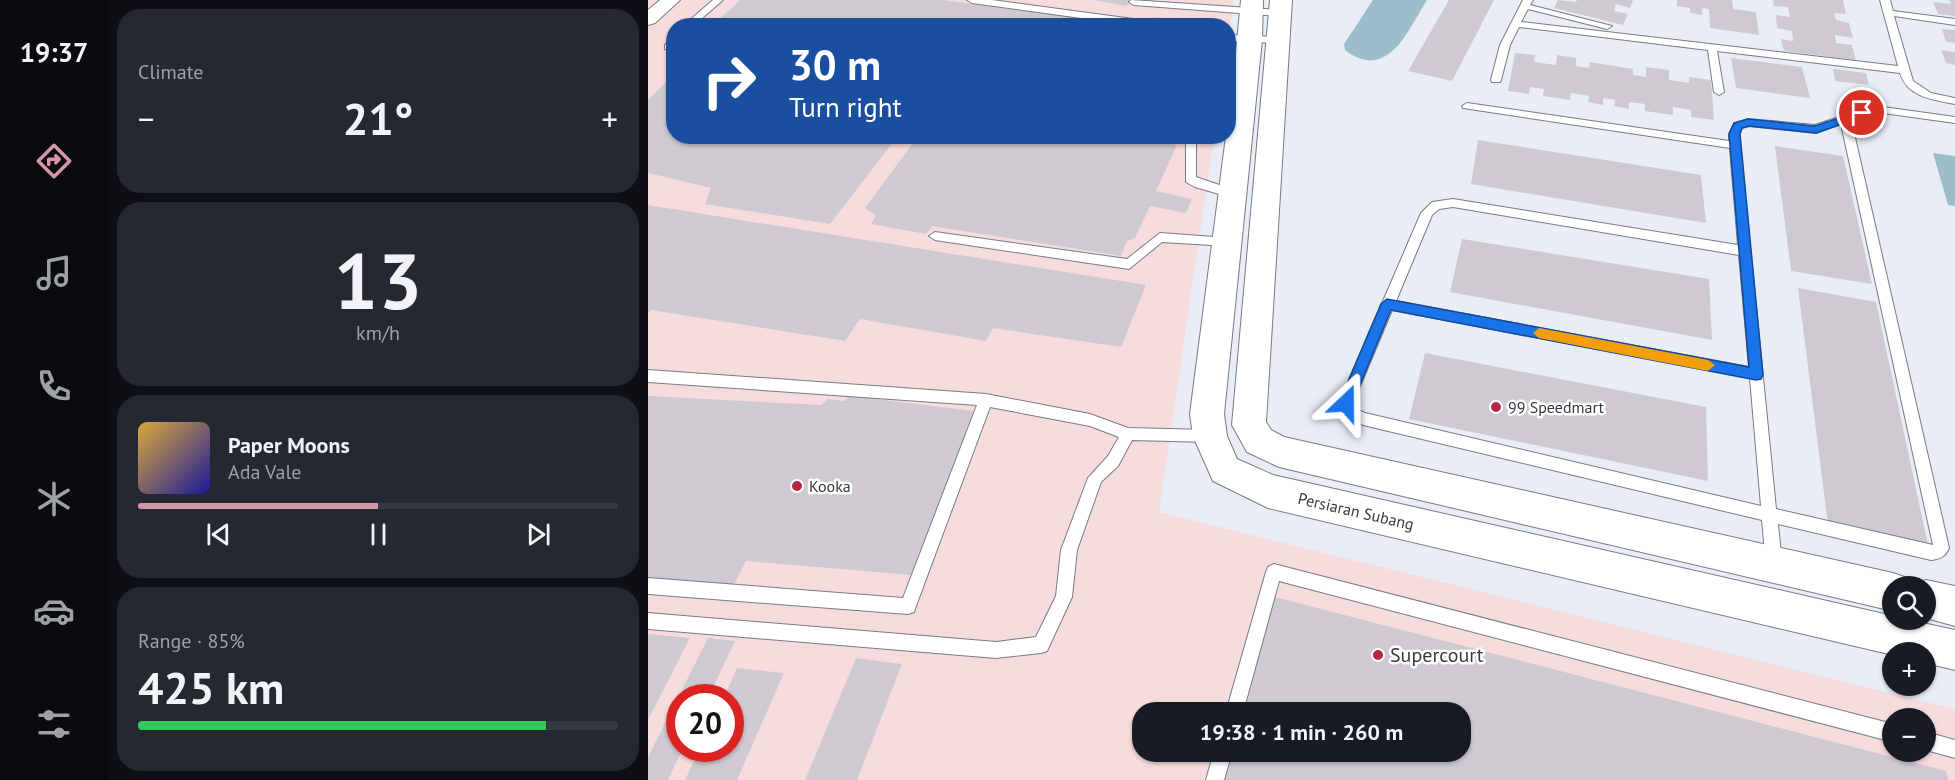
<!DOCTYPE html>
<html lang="en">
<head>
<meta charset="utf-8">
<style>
  body { margin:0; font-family:"PT Sans",sans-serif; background:#242831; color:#f1f3f6; height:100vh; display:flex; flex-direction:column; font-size:22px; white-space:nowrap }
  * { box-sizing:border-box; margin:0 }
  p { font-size:20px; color:#9ea1a6 }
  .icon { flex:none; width:33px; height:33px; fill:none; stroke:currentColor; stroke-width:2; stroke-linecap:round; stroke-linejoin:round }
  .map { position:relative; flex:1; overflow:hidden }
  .details { display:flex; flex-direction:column; gap:9px; padding:9px; background:#0d0f14; width:540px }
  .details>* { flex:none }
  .guide { position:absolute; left:18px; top:18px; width:570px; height:126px; border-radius:24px; box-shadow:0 2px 4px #0004; background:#1a4fa0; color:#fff; overflow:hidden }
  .fabs { position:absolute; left:1234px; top:576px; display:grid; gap:12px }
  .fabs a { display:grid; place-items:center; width:54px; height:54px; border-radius:50%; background:#171b24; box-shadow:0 2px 4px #0004; font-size:30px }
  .speed { position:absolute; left:18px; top:684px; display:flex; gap:12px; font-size:30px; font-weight:700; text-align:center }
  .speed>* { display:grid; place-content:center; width:78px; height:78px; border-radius:50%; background:#171b24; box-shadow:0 2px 4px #0004; line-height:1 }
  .speed .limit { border:9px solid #d22; background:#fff; color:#111 }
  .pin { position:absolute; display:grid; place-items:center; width:51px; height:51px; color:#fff; margin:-26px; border:3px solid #fff; border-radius:50%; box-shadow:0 2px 6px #0007 }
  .me { position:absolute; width:66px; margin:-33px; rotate:23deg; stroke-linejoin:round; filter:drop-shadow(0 0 4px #0008) }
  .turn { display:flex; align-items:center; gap:21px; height:126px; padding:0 24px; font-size:27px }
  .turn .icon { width:78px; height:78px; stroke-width:2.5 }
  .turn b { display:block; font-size:42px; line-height:51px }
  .big { font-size:45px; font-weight:700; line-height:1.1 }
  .details .widget { flex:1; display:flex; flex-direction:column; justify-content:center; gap:9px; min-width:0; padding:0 21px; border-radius:24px; background:#242831 }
  .details .dial { align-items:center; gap:0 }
  .dial b { font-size:78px; line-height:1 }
  .song { display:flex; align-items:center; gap:18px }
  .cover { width:72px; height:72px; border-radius:9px; background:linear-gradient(135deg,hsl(40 70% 55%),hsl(240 70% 35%)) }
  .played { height:6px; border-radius:3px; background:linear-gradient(90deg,#d796a5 50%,#363941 50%) }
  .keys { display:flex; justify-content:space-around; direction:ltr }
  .heat { display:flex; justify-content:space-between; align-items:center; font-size:33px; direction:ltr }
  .charge { height:9px; border-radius:4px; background:linear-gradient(90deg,#34c759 85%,#363941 0) }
  .trip { position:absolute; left:484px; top:702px; width:339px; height:60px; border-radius:24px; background:#171b24; box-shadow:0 2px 4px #0004; font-weight:700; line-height:60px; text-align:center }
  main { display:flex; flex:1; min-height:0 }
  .menu { display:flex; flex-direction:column; width:108px; justify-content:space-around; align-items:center; background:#090b0e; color:#9ea1a6 }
  .menu .icon { width:42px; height:42px }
  .menu .active { color:#d796a5 }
  .menu b { font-size:27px; color:#f1f3f6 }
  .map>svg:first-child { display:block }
  .industrial { fill:#f7dcdd; fill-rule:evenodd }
  .water { fill:#9bbeca }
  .building { fill:#cfcad2 }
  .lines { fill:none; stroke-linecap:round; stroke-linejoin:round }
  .service-casing { stroke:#777b83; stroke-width:2 }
  .minor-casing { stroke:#777b83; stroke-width:2 }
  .tertiary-casing { stroke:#777b83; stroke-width:2 }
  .service { fill:#fff; fill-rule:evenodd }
  .minor { fill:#fff; fill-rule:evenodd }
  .tertiary { fill:#fff; fill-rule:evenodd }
  .route { fill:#1a73e8; stroke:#114b97; stroke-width:1.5 }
  .slow { fill:#f59e0b }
  .poi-dot { fill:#b72543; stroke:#fff; stroke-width:2 }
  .labels { text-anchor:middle; stroke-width:5; stroke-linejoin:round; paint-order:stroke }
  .poi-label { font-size:16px; fill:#37393c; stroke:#fff; text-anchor:start }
  .street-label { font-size:16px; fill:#37393c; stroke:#fff }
  .near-poi-label { font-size:20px; fill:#37393c; stroke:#fff; text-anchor:start }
</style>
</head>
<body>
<main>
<nav class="menu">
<b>19:37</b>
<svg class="icon active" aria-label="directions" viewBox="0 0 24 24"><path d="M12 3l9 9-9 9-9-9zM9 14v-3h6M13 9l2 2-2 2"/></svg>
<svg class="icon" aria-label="music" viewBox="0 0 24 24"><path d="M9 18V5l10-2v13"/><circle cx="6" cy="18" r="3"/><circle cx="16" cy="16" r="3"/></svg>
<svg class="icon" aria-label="phone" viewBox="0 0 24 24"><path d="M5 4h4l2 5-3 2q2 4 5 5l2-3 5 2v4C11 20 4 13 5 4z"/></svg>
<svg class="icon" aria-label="climate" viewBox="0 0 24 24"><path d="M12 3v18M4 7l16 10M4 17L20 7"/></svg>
<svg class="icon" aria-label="car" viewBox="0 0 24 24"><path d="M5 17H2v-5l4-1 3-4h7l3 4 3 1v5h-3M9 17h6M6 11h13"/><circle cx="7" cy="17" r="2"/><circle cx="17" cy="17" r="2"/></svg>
<svg class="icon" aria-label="filters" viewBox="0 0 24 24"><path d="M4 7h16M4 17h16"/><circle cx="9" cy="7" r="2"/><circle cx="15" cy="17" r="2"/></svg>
</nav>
<section class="details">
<div class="widget"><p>Climate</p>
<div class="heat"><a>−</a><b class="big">21°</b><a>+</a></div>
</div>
<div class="widget dial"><b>13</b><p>km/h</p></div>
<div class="widget">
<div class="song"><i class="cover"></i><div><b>Paper Moons</b><p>Ada Vale</p></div></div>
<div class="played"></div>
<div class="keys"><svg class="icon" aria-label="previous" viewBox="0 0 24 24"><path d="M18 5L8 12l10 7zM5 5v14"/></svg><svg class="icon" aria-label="pause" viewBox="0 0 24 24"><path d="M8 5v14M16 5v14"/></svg><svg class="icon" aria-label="next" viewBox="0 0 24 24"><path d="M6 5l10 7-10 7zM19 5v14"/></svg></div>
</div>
<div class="widget"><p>Range · 85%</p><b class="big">425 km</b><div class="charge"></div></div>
</section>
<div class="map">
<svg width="1307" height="780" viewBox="0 0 1307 780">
  <rect width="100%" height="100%" fill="#e9eef6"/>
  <path class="industrial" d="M0,0H586L581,35L580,26H26V136L566,137L511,512L1307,709V780H0ZM32,698H82V748H32ZM495,712H813V752H495ZM1245,718H1278V752H1245Z"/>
  <path class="water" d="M725,0H779C760,30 740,83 697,50L696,44Z
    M1285,153L1307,156V206L1300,205Z"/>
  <path class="building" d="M92,0H295L474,24L64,26Z
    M445,0H485L478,6Z
    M801,0H846L804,81L760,71Z
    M910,0L928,2L929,0H985L982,8L968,4L966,11L980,14L975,25L906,8Z
    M1029,0H1084L1085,9L1108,12L1111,35L1062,28L1061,9L1054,8V15L1042,13V8L1029,6Z
    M1125,0H1195L1198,14L1186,13L1188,20L1201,23L1205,38L1187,35L1188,43L1204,45L1208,60L1136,51L1133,39L1145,41L1144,31L1129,28L1128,15L1142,17L1140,7L1126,6Z
    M1301,0H1307V16L1290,14L1285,2L1303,4Z
    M505,17L539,21L537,26H500Z
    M1294,29L1307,30V43L1298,42Z
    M1293,50L1307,52V65L1298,63Z
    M867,53L887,55L886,62L908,65L909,55L928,58V66L941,68L942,62L985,69V75L998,77V67L1021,70V80L1041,83V77L1063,80L1066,120L1043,117V110L1025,107V115L997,111V104L981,102V109L966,106L967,100L955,98V105L940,102L941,96L923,93L922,100L895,96L896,89L882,87L881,94L860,91Z
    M1083,58L1154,67L1162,98L1088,88Z
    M1185,69L1218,73L1221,85L1187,81Z
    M26,74V136H250L182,224L57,204L63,188L0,173V100Z
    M270,136H523L528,147L508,191L544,199L538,213L502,206L487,238L479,241L473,256L284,226L278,234L223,224L228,216L217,208Z
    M830,140L1053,175L1058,223L823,184Z
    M1127,146L1195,156L1224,284L1143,271Z
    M0,205L498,285L473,347L345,328L338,341L212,319L197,341L3,310L0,313Z
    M814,239L1061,279L1064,340L802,292Z
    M1150,288L1228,302L1280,545L1180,525Z
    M777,353L1058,407L1060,481L761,419Z
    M0,396L174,405L179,399L196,401L202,396L326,411L263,575L98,561L85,587L0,580Z
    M627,597L1298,771L1300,780H576L584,752H813V712H595Z
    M0,634L42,638L0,720Z
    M60,638L87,641L60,698H32V748H35L20,780H0V757Z
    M208,658L254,664L209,780H157Z
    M89,668L136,673L89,780H37L52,748H82V698H76Z"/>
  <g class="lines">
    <g class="service-casing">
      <path id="service" d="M65,0H75L45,26H35Z
        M319,0H344L500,21L505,24L491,26L324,3Z
        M483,0L632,10L637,13L632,16L486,5L481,2Z
        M875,0H885L882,5L964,26L959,29L880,9L873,22L1250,66L1232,0H1242L1245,11L1307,19V25L1246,16L1265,81L1283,93L1307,98V104C1285,100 1259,97 1252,73L1069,51L1076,92L1071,95L1066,92L1060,50L871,27L862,45L853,80L852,82H844L843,80L852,45Z
        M580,35L630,37L635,40L630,43L580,41Z
        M26,36V52L17,49V45Z
        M819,103L1081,141V134L1086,124L1100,119L1167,125L1209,111L1235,107L1307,117V123L1235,113L1203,120L1301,548C1297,557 1292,559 1283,560L1130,524L1134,564L1131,569L1126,572L1121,569L1118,564L1114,520L715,425L698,417L691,403L773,213L784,202L805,199L1090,245L1082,148L815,108L814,106ZM1193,124L1285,545L1128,509L1091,134L1094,128L1101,126L1168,133ZM805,207L1091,255L1101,367L748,301L784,215L791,209ZM744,310L1102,378L1113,506L717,413L708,409L705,403Z
        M535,136H546L548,142V177L589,191V197L585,198L547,187L538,182V142Z
        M287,232L479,259L512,233L580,238L586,242L580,246L514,242L481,269L287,240L281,236Z
        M0,370L338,394L442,414L480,428L562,430L567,432L569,436L567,440L562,442L484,440L470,466L453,482L429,550L424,597L399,651L393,653L348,658L0,629V613L348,642L388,637L408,596L413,550L440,478L460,456L471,437L442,426L342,407L268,606L266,612L260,614L0,594V578L255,598L329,405L0,382Z
        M626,564L1245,724V742L631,581L595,712H578L618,572L620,567Z
        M1278,732L1307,740V758L1278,750Z
        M566,752H584L576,780H558Z"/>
    </g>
    <g class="minor-casing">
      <path id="minor" d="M12,0H32L7,23L0,25V10Z"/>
    </g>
    <g class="tertiary-casing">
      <path id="tertiary" d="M593,0H615L614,40L576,414L579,436L589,459L625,475L1245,616V620H1261L1307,630V670L1278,663V652H1245V655L620,508L565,481L545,436L542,414L578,136H580Z
        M622,0H644L618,422L623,430L636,437L1245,573L1259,578L1262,586H1245V611L631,467L599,452L584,425Z
        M1278,580L1307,586V626L1278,618V586H1264Z"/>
    </g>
    <use href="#service" class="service"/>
    <use href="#minor" class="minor"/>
    <use href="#tertiary" class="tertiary"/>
  </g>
  <path class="route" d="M1214,110L1217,111V116L1168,133L1101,126L1094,128L1092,134L1115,375L1113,379L1108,380L743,310L703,407H693L691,403L733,304L739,299L1101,367L1081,134L1086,123L1100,119L1167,126Z"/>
  <path class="slow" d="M891,328L1060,360L1067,365L1060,371L891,338L885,333Z"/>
  <g class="poi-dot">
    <circle cx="848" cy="407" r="6"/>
    <circle cx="149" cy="486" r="6"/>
    <circle cx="730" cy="655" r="6"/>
  </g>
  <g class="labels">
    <g class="poi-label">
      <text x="860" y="413">99 Speedmart</text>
      <text x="161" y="492">Kooka</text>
    </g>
    <g class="street-label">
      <text transform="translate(708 511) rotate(13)" y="6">Persiaran Subang</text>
    </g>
    <g class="near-poi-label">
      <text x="742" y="662">Supercourt</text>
    </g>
  </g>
</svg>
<div class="fabs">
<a><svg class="icon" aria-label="search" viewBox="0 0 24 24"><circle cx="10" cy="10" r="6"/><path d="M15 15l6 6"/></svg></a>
<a>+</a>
<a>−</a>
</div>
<div class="speed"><div class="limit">20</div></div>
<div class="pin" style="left:1214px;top:113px;background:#d93025"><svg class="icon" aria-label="arrive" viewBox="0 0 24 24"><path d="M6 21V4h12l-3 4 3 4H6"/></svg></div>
<svg class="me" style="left:698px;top:403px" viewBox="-20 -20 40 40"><path d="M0-17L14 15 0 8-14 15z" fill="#1a73e8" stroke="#fff" stroke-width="4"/></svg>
<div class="trip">19:38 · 1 min · 260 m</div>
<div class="guide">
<div class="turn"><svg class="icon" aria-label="right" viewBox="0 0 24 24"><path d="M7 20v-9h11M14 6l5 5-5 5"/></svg><div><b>30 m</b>Turn right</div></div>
</div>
</div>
</main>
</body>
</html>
